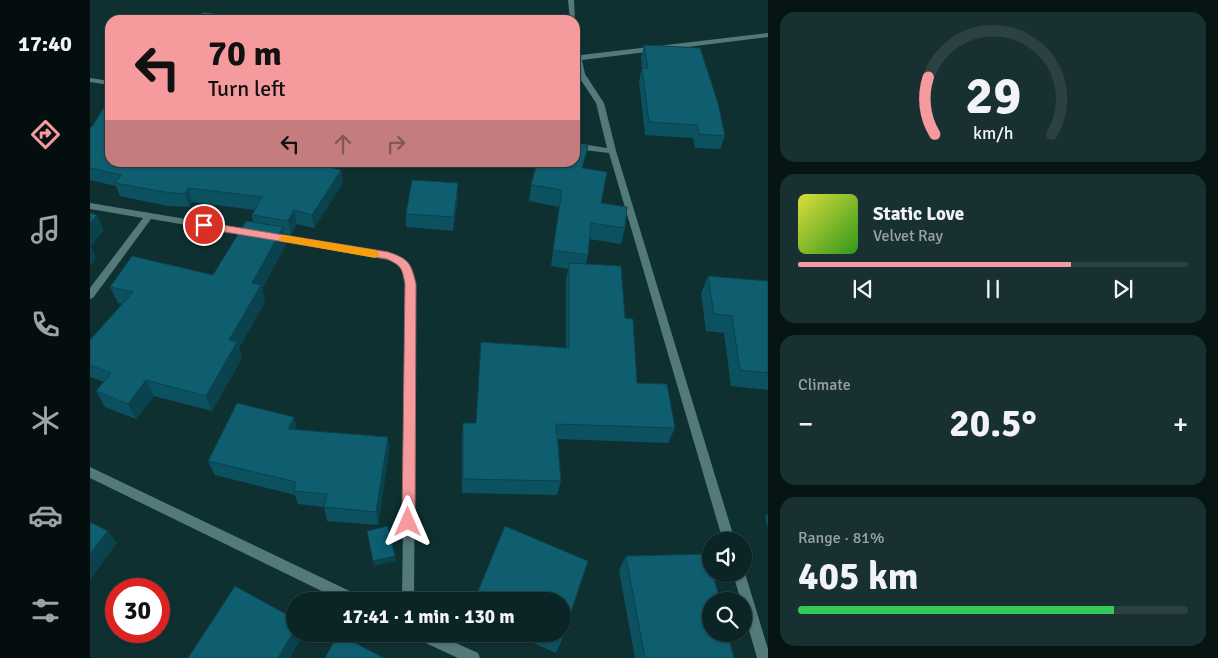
<!DOCTYPE html>
<html lang="en">
<head>
<meta charset="utf-8">
<style>
  body { margin:0; font-family:Signika,sans-serif; background:#193032; color:#f1f3f6; height:100vh; display:flex; flex-direction:column; font-size:19px; white-space:nowrap }
  * { box-sizing:border-box; margin:0 }
  p { font-size:16px; color:#9aa4a7 }
  .icon { flex:none; width:28px; height:28px; fill:none; stroke:currentColor; stroke-width:2; stroke-linecap:round; stroke-linejoin:round }
  .map { position:relative; flex:1; overflow:hidden }
  .panel { display:flex; flex-direction:column; gap:12px; padding:12px; background:#061414; width:450px }
  .panel>* { flex:none }
  .hud { position:absolute; left:15px; top:15px; width:475px; height:152px; border-radius:15px; box-shadow:0 1px 4px #0004,0 0 0 1px #2b4142; background:#f59b9e; color:#111; overflow:hidden }
  .controls { position:absolute; left:612px; top:532px; display:grid; gap:10px }
  .controls a { display:grid; place-items:center; width:50px; height:50px; border-radius:50%; background:#0b2425; box-shadow:0 1px 4px #0004,0 0 0 1px #2b4142; font-size:25px }
  .speed { position:absolute; left:15px; top:578px; display:flex; gap:10px; font-size:25px; font-weight:700; text-align:center }
  .speed>* { display:grid; place-content:center; width:65px; height:65px; border-radius:50%; background:#0b2425; box-shadow:0 1px 4px #0004,0 0 0 1px #2b4142; line-height:1 }
  .speed .limit { border:8px solid #d22; background:#fff; color:#111 }
  .pin { position:absolute; display:grid; place-items:center; width:42px; height:42px; color:#fff; margin:-21px; border:2px solid #fff; border-radius:50%; box-shadow:0 1px 5px #0007 }
  .me { position:absolute; width:55px; margin:-28px; rotate:0deg; stroke-linejoin:round; filter:drop-shadow(0 0 4px #0008) }
  .turn { display:flex; align-items:center; gap:18px; height:105px; padding:0 20px; font-size:22px }
  .turn .icon { width:65px; height:65px; stroke-width:2.5 }
  .turn b { display:block; font-size:35px; line-height:42px }
  .lanes { display:flex; align-items:center; height:48px; padding:0 20px; background:#0003; justify-content:center; gap:25px; direction:ltr }
  .lanes .off { opacity:.35 }
  .big { font-size:38px; font-weight:700; line-height:1.1 }
  .panel .widget { flex:1; display:flex; flex-direction:column; justify-content:center; gap:8px; min-width:0; padding:0 18px; border-radius:15px; background:#193032 }
  .panel .dial { align-items:center; gap:0 }
  .dial svg { height:130px; overflow:visible; fill:none; stroke:#2b4142; stroke-width:7; stroke-linecap:round; text-anchor:middle }
  .dial text { fill:#f1f3f6; stroke:none }
  .song { display:flex; align-items:center; gap:15px }
  .cover { width:60px; height:60px; border-radius:8px; background:linear-gradient(135deg,hsl(60 70% 55%),hsl(110 70% 35%)) }
  .played { height:5px; border-radius:2px; background:linear-gradient(90deg,#f59b9e 70%,#2b4142 70%) }
  .keys { display:flex; justify-content:space-around; direction:ltr }
  .heat { display:flex; justify-content:space-between; align-items:center; font-size:28px; direction:ltr }
  .charge { height:8px; border-radius:4px; background:linear-gradient(90deg,#34c759 81%,#2b4142 0) }
  .trip { position:absolute; left:196px; top:592px; width:285px; height:50px; border-radius:25px; background:#0b2425; box-shadow:0 1px 4px #0004,0 0 0 1px #2b4142; font-weight:700; line-height:50px; text-align:center }
  main { display:flex; flex:1; min-height:0 }
  .tab-bar { display:flex; flex-direction:column; width:90px; justify-content:space-around; align-items:center; background:#040e0f; color:#9aa4a7 }
  .tab-bar .icon { width:35px; height:35px }
  .tab-bar .current { color:#f59b9e }
  .tab-bar b { font-size:22px; color:#f1f3f6 }
  .map>svg:first-child { display:block }
  .lines { fill:none; stroke-linecap:round; stroke-linejoin:round }
  .street { fill:#54797a; fill-rule:evenodd }
  .wall { fill:#0c5160 }
  .shaded-wall { fill:#0a424e }
  .building { fill:#0e5e70; stroke:#0a424e }
  .route { fill:#f59b9e; stroke:#9f6567 }
  .slow { fill:#f59e0b }
</style>
</head>
<body>
<main>
<nav class="tab-bar">
<b>17:40</b>
<svg class="icon current" aria-label="directions" viewBox="0 0 24 24"><path d="M12 3l9 9-9 9-9-9zM9 14v-3h6M13 9l2 2-2 2"/></svg>
<svg class="icon" aria-label="music" viewBox="0 0 24 24"><path d="M9 18V5l10-2v13"/><circle cx="6" cy="18" r="3"/><circle cx="16" cy="16" r="3"/></svg>
<svg class="icon" aria-label="phone" viewBox="0 0 24 24"><path d="M5 4h4l2 5-3 2q2 4 5 5l2-3 5 2v4C11 20 4 13 5 4z"/></svg>
<svg class="icon" aria-label="climate" viewBox="0 0 24 24"><path d="M12 3v18M4 7l16 10M4 17L20 7"/></svg>
<svg class="icon" aria-label="car" viewBox="0 0 24 24"><path d="M5 17H2v-5l4-1 3-4h7l3 4 3 1v5h-3M9 17h6M6 11h13"/><circle cx="7" cy="17" r="2"/><circle cx="17" cy="17" r="2"/></svg>
<svg class="icon" aria-label="filters" viewBox="0 0 24 24"><path d="M4 7h16M4 17h16"/><circle cx="9" cy="7" r="2"/><circle cx="15" cy="17" r="2"/></svg>
</nav>
<div class="map">
<svg width="678" height="658" viewBox="0 0 678 658">
  <rect width="100%" height="100%" fill="#0f3031"/>
  <g class="lines">
    <path class="street" d="M478,0H484L485,21V20H480Z
      M678,33V37L492,60L495,74L514,103L526,151L645,541H633L519,153L485,149V143L517,148L506,103L487,74L485,61V39L488,41L491,55Z
      M0,78L20,81V85L0,82Z
      M0,203L162,230L166,233L162,236L61,219L3,298L0,299V288L53,218L0,209Z
      M183,234L306,255C319,260 322,271 326,284L324,601H312L316,284C314,274 312,267 304,261L180,239L178,237L180,235Z
      M0,467L270,596L271,601H252L0,478Z
      M654,570L678,649V658H667L654,612V601H651L643,574H654Z
      M325,634H346L388,653L390,658H368L327,639Z"/>
  </g>
  <path class="wall" d="M554,45L635,136L630,149L605,148L603,138L555,135L549,81L552,68L551,58Z
    M0,127L20,162L251,170L253,183L224,228L207,224L201,235L194,234L196,244L172,289L175,302L149,348L152,358L122,411L64,396L46,419L15,407L6,391L14,382L0,377V340L32,304L28,303L20,287L123,275L163,222L162,215L165,210L102,202L100,207L78,206L30,196L26,186L0,180Z
    M493,168L511,203L535,228L531,244L499,239L498,255L496,264L535,318L547,383L585,428L578,443L468,439L471,481L467,495L372,493V438L373,423H386L476,348V280L478,269L461,266L469,207L439,201L441,185Z
    M368,183V196L363,231L316,227V214Z
    M618,276L678,281V390L641,386L634,333L616,331L611,293Z
    M204,417L207,430L298,437L299,451L288,525L237,521L234,507L208,504L205,495L125,475L118,461Z
    M678,514V528L675,517Z
    M536,556L644,658H545L529,570Z
    M423,634H472L471,642L466,653Z"/>
  <path class="shaded-wall" d="M251,170L253,183L224,228L222,215Z
    M368,183V196L363,231L364,217Z
    M98,188L102,202L100,207L95,194Z
    M204,210L207,224L201,235L198,221Z
    M7,215L14,230L1,246L6,258L0,266V224Z
    M193,227L196,244L172,289L175,302L149,348L152,358L122,411L116,396L139,340L162,283Z
    M56,380L64,396L46,419L38,404Z
    M204,417L207,431L198,429Z
    M298,437L299,451L288,525L286,512Z
    M18,531L27,543L0,580V554Z
    M305,556L306,561L284,566L283,561Z
    M205,629V634H214L200,658H188Z"/>
  <path class="building" d="M113,12L152,17L150,20H107Z
    M554,45L610,48L628,103L635,136L609,134L607,125L559,122L552,68H558Z
    M16,104L20,105V162H220L251,170L222,215L204,210L198,221L162,215L172,197L98,188L95,194L74,192L25,183L31,175L0,168V127H2Z
    M485,144L498,146L492,168L517,172L511,203L537,207L535,228L501,223L498,255L463,250L472,190L441,185L447,162H485Z
    M322,180L368,183L364,217L316,214Z
    M0,213L7,215L0,224Z
    M156,221L193,227L162,283L171,285L139,340L147,342L116,396L56,380L38,404L6,391L21,373L0,365V340L43,292L20,287L42,256L123,275Z
    M479,263L531,266L535,318L543,319L547,383L577,384L585,428L466,424L471,481L373,479V423H386L391,342L479,348Z
    M618,276L678,281V373L650,370L642,316L624,314Z
    M147,403L204,417L198,429L298,437L286,512L234,507L237,494L204,491L206,482L118,461Z
    M0,522L18,531L0,554Z
    M298,526L305,556L283,561L277,531Z
    M415,526L498,561L471,642L454,634H472V601H384Z
    M618,554L621,568V574H623L630,601H621V634H638L644,658H555L536,556Z
    M145,586L205,619V629L188,658H98Z
    M248,634L294,658H235Z"/>
  <path class="route" d="M114,222L298,252C319,259 321,263 326,284L325,522L323,526L318,528L314,526L312,522L315,284C312,268 312,266 297,259L111,228L109,225Z"/>
  <path class="slow" d="M194,235L285,250L290,254L285,258L190,241L188,238Z"/>
</svg>
<div class="controls">
<a><svg class="icon" aria-label="sound" viewBox="0 0 24 24"><path d="M4 9h4l5-4v14l-5-4H4zM17 9q2 3 0 6"/></svg></a>
<a><svg class="icon" aria-label="search" viewBox="0 0 24 24"><circle cx="10" cy="10" r="6"/><path d="M15 15l6 6"/></svg></a>
</div>
<div class="speed"><div class="limit">30</div></div>
<div class="pin" style="left:114px;top:225px;background:#d93025"><svg class="icon" aria-label="arrive" viewBox="0 0 24 24"><path d="M6 21V4h12l-3 4 3 4H6"/></svg></div>
<svg class="me" style="left:318px;top:522px" viewBox="-20 -20 40 40"><path d="M0-17L14 15 0 8-14 15z" fill="#f59b9e" stroke="#fff" stroke-width="4"/></svg>
<div class="trip">17:41 · 1 min · 130 m</div>
<div class="hud">
<div class="turn"><svg class="icon" aria-label="left" viewBox="0 0 24 24"><path d="M17 20v-9H6M10 6l-5 5 5 5"/></svg><div><b>70 m</b>Turn left</div></div>
<div class="lanes"><svg class="icon" aria-label="left" viewBox="0 0 24 24"><path d="M17 20v-9H6M10 6l-5 5 5 5"/></svg><svg class="icon off" aria-label="ahead" viewBox="0 0 24 24"><path d="M12 20V5M6 11l6-6 6 6"/></svg><svg class="icon off" aria-label="right" viewBox="0 0 24 24"><path d="M7 20v-9h11M14 6l5 5-5 5"/></svg></div>
</div>
</div>
<section class="panel">
<div class="widget dial"><svg viewBox="0 0 100 80">
<path d="M14 69A42 42 0 1 1 86 69"/>
<path d="M14 69A42 42 0 0 1 10 34" stroke="#f59b9e"/>
<text x="50" y="56" font-size="32" font-weight="700">29</text>
<text x="50" y="72" font-size="11">km/h</text>
</svg></div>
<div class="widget">
<div class="song"><i class="cover"></i><div><b>Static Love</b><p>Velvet Ray</p></div></div>
<div class="played"></div>
<div class="keys"><svg class="icon" aria-label="previous" viewBox="0 0 24 24"><path d="M18 5L8 12l10 7zM5 5v14"/></svg><svg class="icon" aria-label="pause" viewBox="0 0 24 24"><path d="M8 5v14M16 5v14"/></svg><svg class="icon" aria-label="next" viewBox="0 0 24 24"><path d="M6 5l10 7-10 7zM19 5v14"/></svg></div>
</div>
<div class="widget"><p>Climate</p>
<div class="heat"><a>−</a><b class="big">20.5°</b><a>+</a></div>
</div>
<div class="widget"><p>Range · 81%</p><b class="big">405 km</b><div class="charge"></div></div>
</section>
</main>
</body>
</html>
